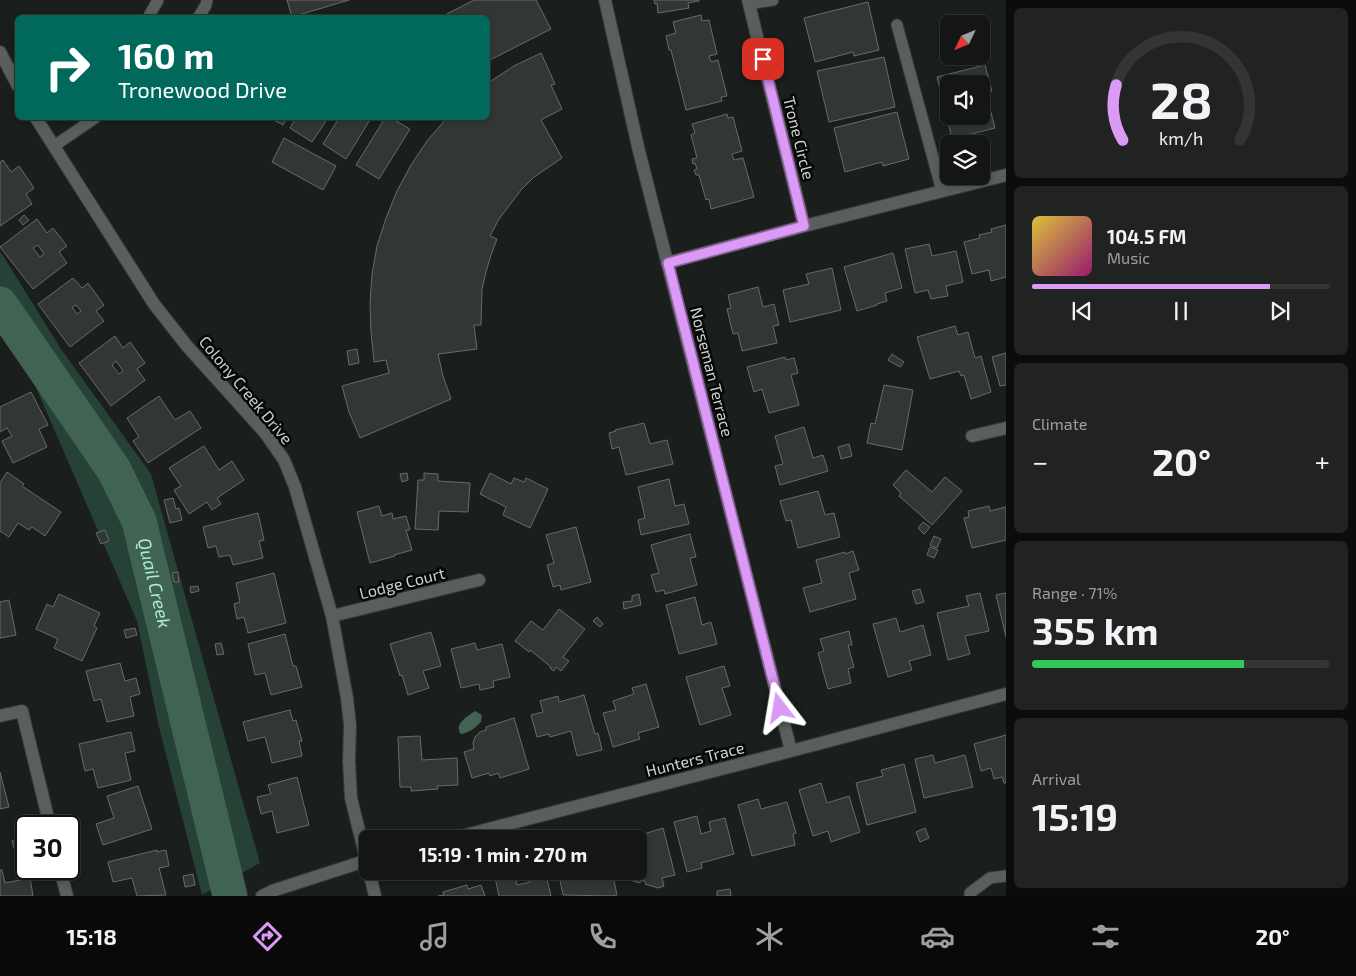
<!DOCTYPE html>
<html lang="en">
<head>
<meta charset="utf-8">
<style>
  body { margin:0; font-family:"Exo 2",sans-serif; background:#212322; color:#f1f3f6; height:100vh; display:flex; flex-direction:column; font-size:19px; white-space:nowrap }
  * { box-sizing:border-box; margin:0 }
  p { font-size:16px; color:#9d9fa0 }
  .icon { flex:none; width:28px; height:28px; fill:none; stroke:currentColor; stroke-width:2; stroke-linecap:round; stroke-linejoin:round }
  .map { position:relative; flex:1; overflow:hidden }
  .sheet { display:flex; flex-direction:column; gap:8px; padding:8px; background:#0b0c0c; width:350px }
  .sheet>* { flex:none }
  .guide { position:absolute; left:15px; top:15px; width:475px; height:105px; border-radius:8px; box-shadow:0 2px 8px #0003,0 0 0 1px #333534; background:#00695c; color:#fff; overflow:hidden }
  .needle { width:32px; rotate:227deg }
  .controls { position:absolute; left:940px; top:15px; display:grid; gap:10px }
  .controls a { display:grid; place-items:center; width:50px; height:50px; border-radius:8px; background:#141615; box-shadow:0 2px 8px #0003,0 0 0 1px #333534; font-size:25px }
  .speed { position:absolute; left:15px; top:815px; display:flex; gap:10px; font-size:25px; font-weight:700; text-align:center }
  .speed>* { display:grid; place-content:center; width:65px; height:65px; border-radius:50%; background:#141615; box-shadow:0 2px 8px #0003,0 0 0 1px #333534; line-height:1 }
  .speed .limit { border:2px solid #111; border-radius:8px; background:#fff; color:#111 }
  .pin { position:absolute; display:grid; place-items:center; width:42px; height:42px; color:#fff; margin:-21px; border-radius:10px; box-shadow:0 2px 8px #0006 }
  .me { position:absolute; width:55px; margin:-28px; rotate:346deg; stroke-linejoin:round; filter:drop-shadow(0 0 4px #0008) }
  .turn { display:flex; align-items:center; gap:18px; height:105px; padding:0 20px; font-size:22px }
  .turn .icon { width:65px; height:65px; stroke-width:2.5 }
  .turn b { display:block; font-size:35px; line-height:42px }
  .big { font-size:38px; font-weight:700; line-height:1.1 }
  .sheet .tile { flex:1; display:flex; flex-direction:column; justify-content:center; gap:8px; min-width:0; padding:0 18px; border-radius:8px; background:#212322 }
  .sheet .dial { align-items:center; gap:0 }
  .dial svg { height:130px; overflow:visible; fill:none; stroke:#333534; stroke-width:7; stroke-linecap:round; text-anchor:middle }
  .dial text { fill:#f1f3f6; stroke:none }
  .song { display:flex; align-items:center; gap:15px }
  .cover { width:60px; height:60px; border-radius:8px; background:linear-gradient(135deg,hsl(50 70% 55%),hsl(320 70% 35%)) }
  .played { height:5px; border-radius:2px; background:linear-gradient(90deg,#da9af6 80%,#333534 80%) }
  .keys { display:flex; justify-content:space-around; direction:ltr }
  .heat { display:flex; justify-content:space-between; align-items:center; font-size:28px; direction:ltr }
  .charge { height:8px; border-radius:4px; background:linear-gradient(90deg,#34c759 71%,#333534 0) }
  .trip { position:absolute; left:359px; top:830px; width:288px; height:50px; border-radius:8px; background:#141615; box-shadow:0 2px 8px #0003,0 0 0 1px #333534; font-weight:700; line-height:50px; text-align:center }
  .tab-bar { display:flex; height:80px; justify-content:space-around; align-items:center; background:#080908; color:#9d9fa0 }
  .tab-bar .icon { width:35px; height:35px }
  .tab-bar .active { color:#da9af6 }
  .tab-bar b { font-size:22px; color:#f1f3f6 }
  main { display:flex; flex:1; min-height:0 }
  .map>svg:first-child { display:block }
  .green { fill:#264136 }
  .water { fill:#406354 }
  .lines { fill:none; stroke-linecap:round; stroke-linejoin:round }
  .river { stroke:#406354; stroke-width:35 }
  .building { fill:#323634; stroke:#676c6a; fill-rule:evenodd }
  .lane-casing { stroke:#363937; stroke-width:13 }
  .street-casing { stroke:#363937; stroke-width:14 }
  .lane { stroke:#5a5f5d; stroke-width:11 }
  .street { stroke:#5a5f5d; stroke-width:12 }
  .route-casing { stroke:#8e64a0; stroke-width:12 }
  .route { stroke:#da9af6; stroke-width:9 }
  .labels { text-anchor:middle; stroke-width:5; stroke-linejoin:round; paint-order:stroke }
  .street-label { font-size:16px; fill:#d0d3d1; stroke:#060707 }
  .water-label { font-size:18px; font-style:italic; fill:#abeccf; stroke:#060707 }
</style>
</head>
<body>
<main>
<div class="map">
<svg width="1006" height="896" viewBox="0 0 1006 896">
  <rect width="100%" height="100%" fill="#1a1e1c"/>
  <path class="green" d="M0,251L61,349L151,474L260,863L202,895L159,727L137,621L28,369L0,328Z"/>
  <path class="water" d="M475,711L482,715L481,722C475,728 469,733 461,734C453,724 468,716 475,711Z"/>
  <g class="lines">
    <path class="river" id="s1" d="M0,304L114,470L139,521L230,896"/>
  </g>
  <path class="building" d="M287,0H349L292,17Z
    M474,0H536L551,29L488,61V18H439Z
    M654,0H699V1L688,3L689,8L658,13L657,3L655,4Z
    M868,2L879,50L854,56L853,52L815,62L804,18Z
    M701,15L702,21L709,20L717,54L709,56L711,62L718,60L727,96L721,97L722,101L686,110L671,50H669L666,36L676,33L673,22Z
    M541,53L555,84L551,85L562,109L541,120L562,158L534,177L521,190L499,219L490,236L497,239L491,255L486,272L482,289L481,325H474L477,349L438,354L443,376L451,399L360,438L349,412L342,386L389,373L386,360L374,362L371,332L370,303L372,274L377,246L386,218L397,191L411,165L427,141L446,119L448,118H488V83L514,66Z
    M884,57L895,107L829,122L817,71Z
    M985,65L992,91L986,93L995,128L952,139L937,77ZM949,84H981V116H949Z
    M897,112L909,159L883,166L882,162L845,172L834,128Z
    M727,114L728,118L733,117L742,151L732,154L734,160L743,158L754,197L711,209L709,199L706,200L699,175H696L694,170L697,169L695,163L693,164L692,159L697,158L691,135L695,133L692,124Z
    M270,118H287L283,125Z
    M296,118H328L312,142L290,128Z
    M339,118H371L346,159L323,144Z
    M385,118H391L410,129L379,179L356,165Z
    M284,138L336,166L323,190L272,162Z
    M3,160L11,172L19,166L34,188L26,194L32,204L0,226V162Z
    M24,215L29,220L23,225L19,220Z
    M37,219L47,233L53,228L67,246L59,252L67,263L33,289L0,247ZM38,245L44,254L40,257L33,248Z
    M1006,225V277L991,281L989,270L972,274L964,242L980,238L979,235L992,232L991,229Z
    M929,244L932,256L956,251L963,282L946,286L948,296L931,299L928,290L915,293L905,249Z
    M893,253L902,288L885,293L887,301L877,304V305L857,311L844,267Z
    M832,268L841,310L790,322L783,290L809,284L806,274Z
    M73,278L82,288L88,283L104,305L96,311L104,321L70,347L38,304ZM76,305L81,311L77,314L72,307Z
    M758,287L763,307L774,304L779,325L773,326L777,343L742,351L738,333L733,334L727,309L731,308L728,295Z
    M955,326L958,335L968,332L975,358L981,356L991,392L971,399L964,375L961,376L959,371L930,379L917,337Z
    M115,336L123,348L130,342L145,363L137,369L145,380L111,406L79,363ZM116,361L123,371L119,374L112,365Z
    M357,349L359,363L349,365L347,351Z
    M1006,353V385L1000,386L992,357Z
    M892,354L904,362L900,367L888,360Z
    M785,357L786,360L794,358L798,373L791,375L799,405L769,413L762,389L754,392L747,367Z
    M884,385L913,390L902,450L867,443L871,423L875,424Z
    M31,392L48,425L39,429L47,447L13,463L2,441L12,436L7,428L0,432V407Z
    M159,396L175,420L190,411L201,428L148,463L133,441L139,437L127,418Z
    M644,423L650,444L667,440L673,464L626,475L619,447L612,449L609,433L616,431L615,430Z
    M804,427L813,458L823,455L828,471L780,485L775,466L783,464L775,436Z
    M849,444L852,456L841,459L838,447Z
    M204,446L219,470L232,461L244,480L217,498L221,504L212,510L207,502L189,514L174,490L181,486L169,468Z
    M906,470L932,492L945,477L962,491L932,525L899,496L901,493L893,485Z
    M7,472L24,484L22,486L61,512L45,536L32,527L29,530L18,523L9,537L0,531V483Z
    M407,473L408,480L402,482L400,474Z
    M424,473L438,474V481L470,483L468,512L439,511L438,530L415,529L418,480H424Z
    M490,473L511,484L514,478L524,482L526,478L548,489L530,528L503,515L506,507L480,494Z
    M669,479L675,506L684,504L689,524L641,535L638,520L645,518L638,487Z
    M818,491L825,515L834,513L840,537L798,548L791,520L786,521L780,501Z
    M173,498L176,509L179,508L182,520L170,523L164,500Z
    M379,506L382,516L392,513L393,519L406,516L410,530H406L412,550L394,555L395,556L370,563L357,512Z
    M989,506L990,511L1006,507V540L972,548L964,518L969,517L968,511Z
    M258,513L264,540L259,541L263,558L233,565L230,555L219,557L216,546L208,548L203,527Z
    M923,522L930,527L924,534L918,528Z
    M576,527L591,582L561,590L560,585L553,587L547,565L554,563L546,535Z
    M105,530L109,541L101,544L96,533Z
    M690,534L696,557L690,558L697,585L665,594L664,590L656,592L651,575L659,573L651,545Z
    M934,536L941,539L937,548L930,545Z
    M930,547L938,550L934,558L927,555Z
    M853,551L859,570L849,573L856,599L810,612L803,588L822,583L816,560L845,552V554Z
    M178,572L179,582H174L172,573Z
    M274,573L286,623L248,633L244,617L237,619L234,604L240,602L236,583Z
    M198,586L199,591L191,593L190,587Z
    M920,589L924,602L916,604L912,591Z
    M980,593L989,631L965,636L970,654L948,660L937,613L969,606L966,596Z
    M1006,593V637L996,595Z
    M59,594L100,613L94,626L97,628L82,661L54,648L58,639L36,629L47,604L53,607Z
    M639,594L641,605L624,609L623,602L632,601V596Z
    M695,597L702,625L711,622L717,644L679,654L666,605Z
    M9,600L16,635L0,638V602Z
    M559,609L585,629L563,657L569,661L561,671L556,667L554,671L550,668L551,667L530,650L529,652L515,641L531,621L543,630Z
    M597,617L603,624L600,627L593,621Z
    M896,618L900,632L923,625L931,655L909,661L912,670L888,677L873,624Z
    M135,628L137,635L126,638L124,630Z
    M849,631L852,645H848L854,667L848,669L851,683L828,689L818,653L824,651L820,639Z
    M431,632L441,666L423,671L429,688L408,695L402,675L400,676L390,644Z
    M285,634L293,666H296L302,687L271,695L265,673L255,675L248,644Z
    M221,643L224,654L217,655L215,644Z
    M475,643L477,650L502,644L510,677L493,681L494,687L480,690L479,684L461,688L451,649Z
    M120,663L125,681L136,678L140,694L130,697L134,716L107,722L101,699L94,701L86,671Z
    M724,666L730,686L722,688L731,715L700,725L686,677Z
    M646,684L659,727L638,733L640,739L613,747L603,713L616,710L613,701L634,694L632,688Z
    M584,695L595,734L598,733L602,750L577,756L571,731L550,737L549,734L537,737L531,715L543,712L540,701L558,696L559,702Z
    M290,710L293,721L296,720L302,741H299L302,756L272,763L265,737L248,741L243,722Z
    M514,718L529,769L500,778L498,773L490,776L489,773L472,778L464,752L474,749L473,743L475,737L480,732L486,730V727Z
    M131,732L135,751L125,753L131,780L98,788L93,769L85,771L79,744Z
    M1006,735V783H1004L1002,777L994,779L991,768L981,771L974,744Z
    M420,736L422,760L457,758L458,785L437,786L438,789L411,791V787H400L398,737Z
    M933,755L935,763L965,755L973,787L924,798L915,759Z
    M904,764L916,812L867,825L856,783L883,776L881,770Z
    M0,772L9,807L0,809Z
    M297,777L309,825L277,833L272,811L261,814L257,797L271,794L268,785Z
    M821,783L827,803L849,796L860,832L831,842L828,831L813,836L799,790Z
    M138,786L152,829L103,845L96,824L114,818L107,796Z
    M758,799L761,809L787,802L796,833L793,834L795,845L752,856L738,805Z
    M697,816L701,834L711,831L709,822L725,818L734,854L701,863L702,868L687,872L674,822Z
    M26,828V845L14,848L12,841L24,838L22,829Z
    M663,828L675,875L662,878L664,886L658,888L645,884L646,882L641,880L640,883L627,879L625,871H638V839H634V837Z
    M925,828L929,838L920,842L916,832Z
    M157,850V852L166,850L169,866L159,868L166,895L137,896L132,878L113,882L108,862Z
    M0,870H2L5,883L30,878L33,896H0Z
    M500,871H514L517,885L530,882L528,873L533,871H545L551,896H499L494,873Z
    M558,871H612L617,895L611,896L563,895Z
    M193,874L195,885L185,887L183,876Z
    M467,885L468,889L481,885L485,896H438L444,895L443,892Z
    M730,889L731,896H717V891Z"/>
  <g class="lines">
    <g class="lane-casing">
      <path id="lane" d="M749,4L773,0
        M148,18L158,0
        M198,18L206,5L207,0
        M897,25L942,191
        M54,146L95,118
        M970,896V893L990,878L1006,876"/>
    </g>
    <g class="street-casing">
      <path id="street" d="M605,0L638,147L791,751
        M748,0L804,226
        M0,52L18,86
        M36,118L154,304L187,346L266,434L284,460L295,487L332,616L347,698L350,725L349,761L351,798L368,867
        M667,263L804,226L1006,175
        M972,436L1006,428
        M332,616L479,580
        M0,716L22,711L50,826
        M450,839L791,751L1006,694
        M60,869L67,896
        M369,871L375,896
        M262,896L272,891L368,860"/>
    </g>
    <use href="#lane" class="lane"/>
    <use href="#street" class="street"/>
  </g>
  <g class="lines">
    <g class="route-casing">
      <path id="route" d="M763,59L804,226L668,263L780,708"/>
    </g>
    <use href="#route" class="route"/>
  </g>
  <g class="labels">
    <g class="street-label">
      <text transform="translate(799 138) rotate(76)" y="6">Trone Circle</text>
      <text transform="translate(712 372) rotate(76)" y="6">Norseman Terrace</text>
      <text transform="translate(246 390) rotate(50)" y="6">Colony Creek Drive</text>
      <text transform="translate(402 583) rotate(-14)" y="6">Lodge Court</text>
      <text transform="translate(695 759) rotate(-14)" y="6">Hunters Trace</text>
    </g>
    <g class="water-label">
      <text dy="6" stroke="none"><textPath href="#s1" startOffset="322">Quail Creek</textPath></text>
    </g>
  </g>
</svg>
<div class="controls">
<a><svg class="needle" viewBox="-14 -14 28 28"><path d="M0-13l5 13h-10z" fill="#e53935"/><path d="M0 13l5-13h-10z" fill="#9d9fa0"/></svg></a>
<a><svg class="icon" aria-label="sound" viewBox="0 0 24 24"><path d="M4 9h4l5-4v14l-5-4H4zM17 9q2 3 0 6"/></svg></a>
<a><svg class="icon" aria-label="layers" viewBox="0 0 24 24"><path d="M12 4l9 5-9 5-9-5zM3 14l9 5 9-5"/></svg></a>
</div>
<div class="speed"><div class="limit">30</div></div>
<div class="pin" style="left:763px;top:59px;background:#d93025"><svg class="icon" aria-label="arrive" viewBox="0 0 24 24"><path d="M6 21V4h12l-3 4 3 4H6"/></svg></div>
<svg class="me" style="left:780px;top:708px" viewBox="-20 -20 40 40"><path d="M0-17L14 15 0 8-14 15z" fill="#da9af6" stroke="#fff" stroke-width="4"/></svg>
<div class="trip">15:19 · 1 min · 270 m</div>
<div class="guide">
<div class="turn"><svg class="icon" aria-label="right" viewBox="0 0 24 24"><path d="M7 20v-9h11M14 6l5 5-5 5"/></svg><div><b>160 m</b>Tronewood Drive</div></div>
</div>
</div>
<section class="sheet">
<div class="tile dial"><svg viewBox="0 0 100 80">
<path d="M14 69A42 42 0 1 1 86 69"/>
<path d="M14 69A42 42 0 0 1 10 35" stroke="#da9af6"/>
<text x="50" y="56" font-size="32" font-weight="700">28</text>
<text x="50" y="72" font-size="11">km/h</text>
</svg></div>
<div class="tile">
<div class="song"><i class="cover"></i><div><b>104.5 FM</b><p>Music</p></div></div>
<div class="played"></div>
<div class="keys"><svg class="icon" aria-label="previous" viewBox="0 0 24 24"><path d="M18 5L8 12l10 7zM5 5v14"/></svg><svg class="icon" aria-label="pause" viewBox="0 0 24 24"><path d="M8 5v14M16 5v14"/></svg><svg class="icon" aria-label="next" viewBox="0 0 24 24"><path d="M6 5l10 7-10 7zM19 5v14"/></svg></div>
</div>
<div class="tile"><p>Climate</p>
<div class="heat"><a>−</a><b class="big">20°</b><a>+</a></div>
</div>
<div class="tile"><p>Range · 71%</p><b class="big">355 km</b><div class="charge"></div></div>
<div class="tile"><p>Arrival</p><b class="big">15:19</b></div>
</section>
</main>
<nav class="tab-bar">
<b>15:18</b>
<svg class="icon active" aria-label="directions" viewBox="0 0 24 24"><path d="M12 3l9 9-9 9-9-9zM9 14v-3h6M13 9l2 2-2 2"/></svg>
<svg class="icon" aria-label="music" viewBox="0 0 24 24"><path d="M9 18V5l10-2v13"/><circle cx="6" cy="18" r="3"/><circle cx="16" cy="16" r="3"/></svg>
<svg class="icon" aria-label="phone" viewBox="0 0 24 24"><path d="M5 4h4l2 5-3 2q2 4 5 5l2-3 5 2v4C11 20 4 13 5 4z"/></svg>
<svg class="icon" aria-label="climate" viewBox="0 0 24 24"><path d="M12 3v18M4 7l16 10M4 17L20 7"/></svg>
<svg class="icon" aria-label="car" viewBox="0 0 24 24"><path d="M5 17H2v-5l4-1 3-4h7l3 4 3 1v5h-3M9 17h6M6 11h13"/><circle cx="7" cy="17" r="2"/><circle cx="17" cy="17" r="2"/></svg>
<svg class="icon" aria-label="filters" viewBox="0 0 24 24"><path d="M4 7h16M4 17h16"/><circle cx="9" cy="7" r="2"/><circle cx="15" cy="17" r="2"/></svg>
<b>20°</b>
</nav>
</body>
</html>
